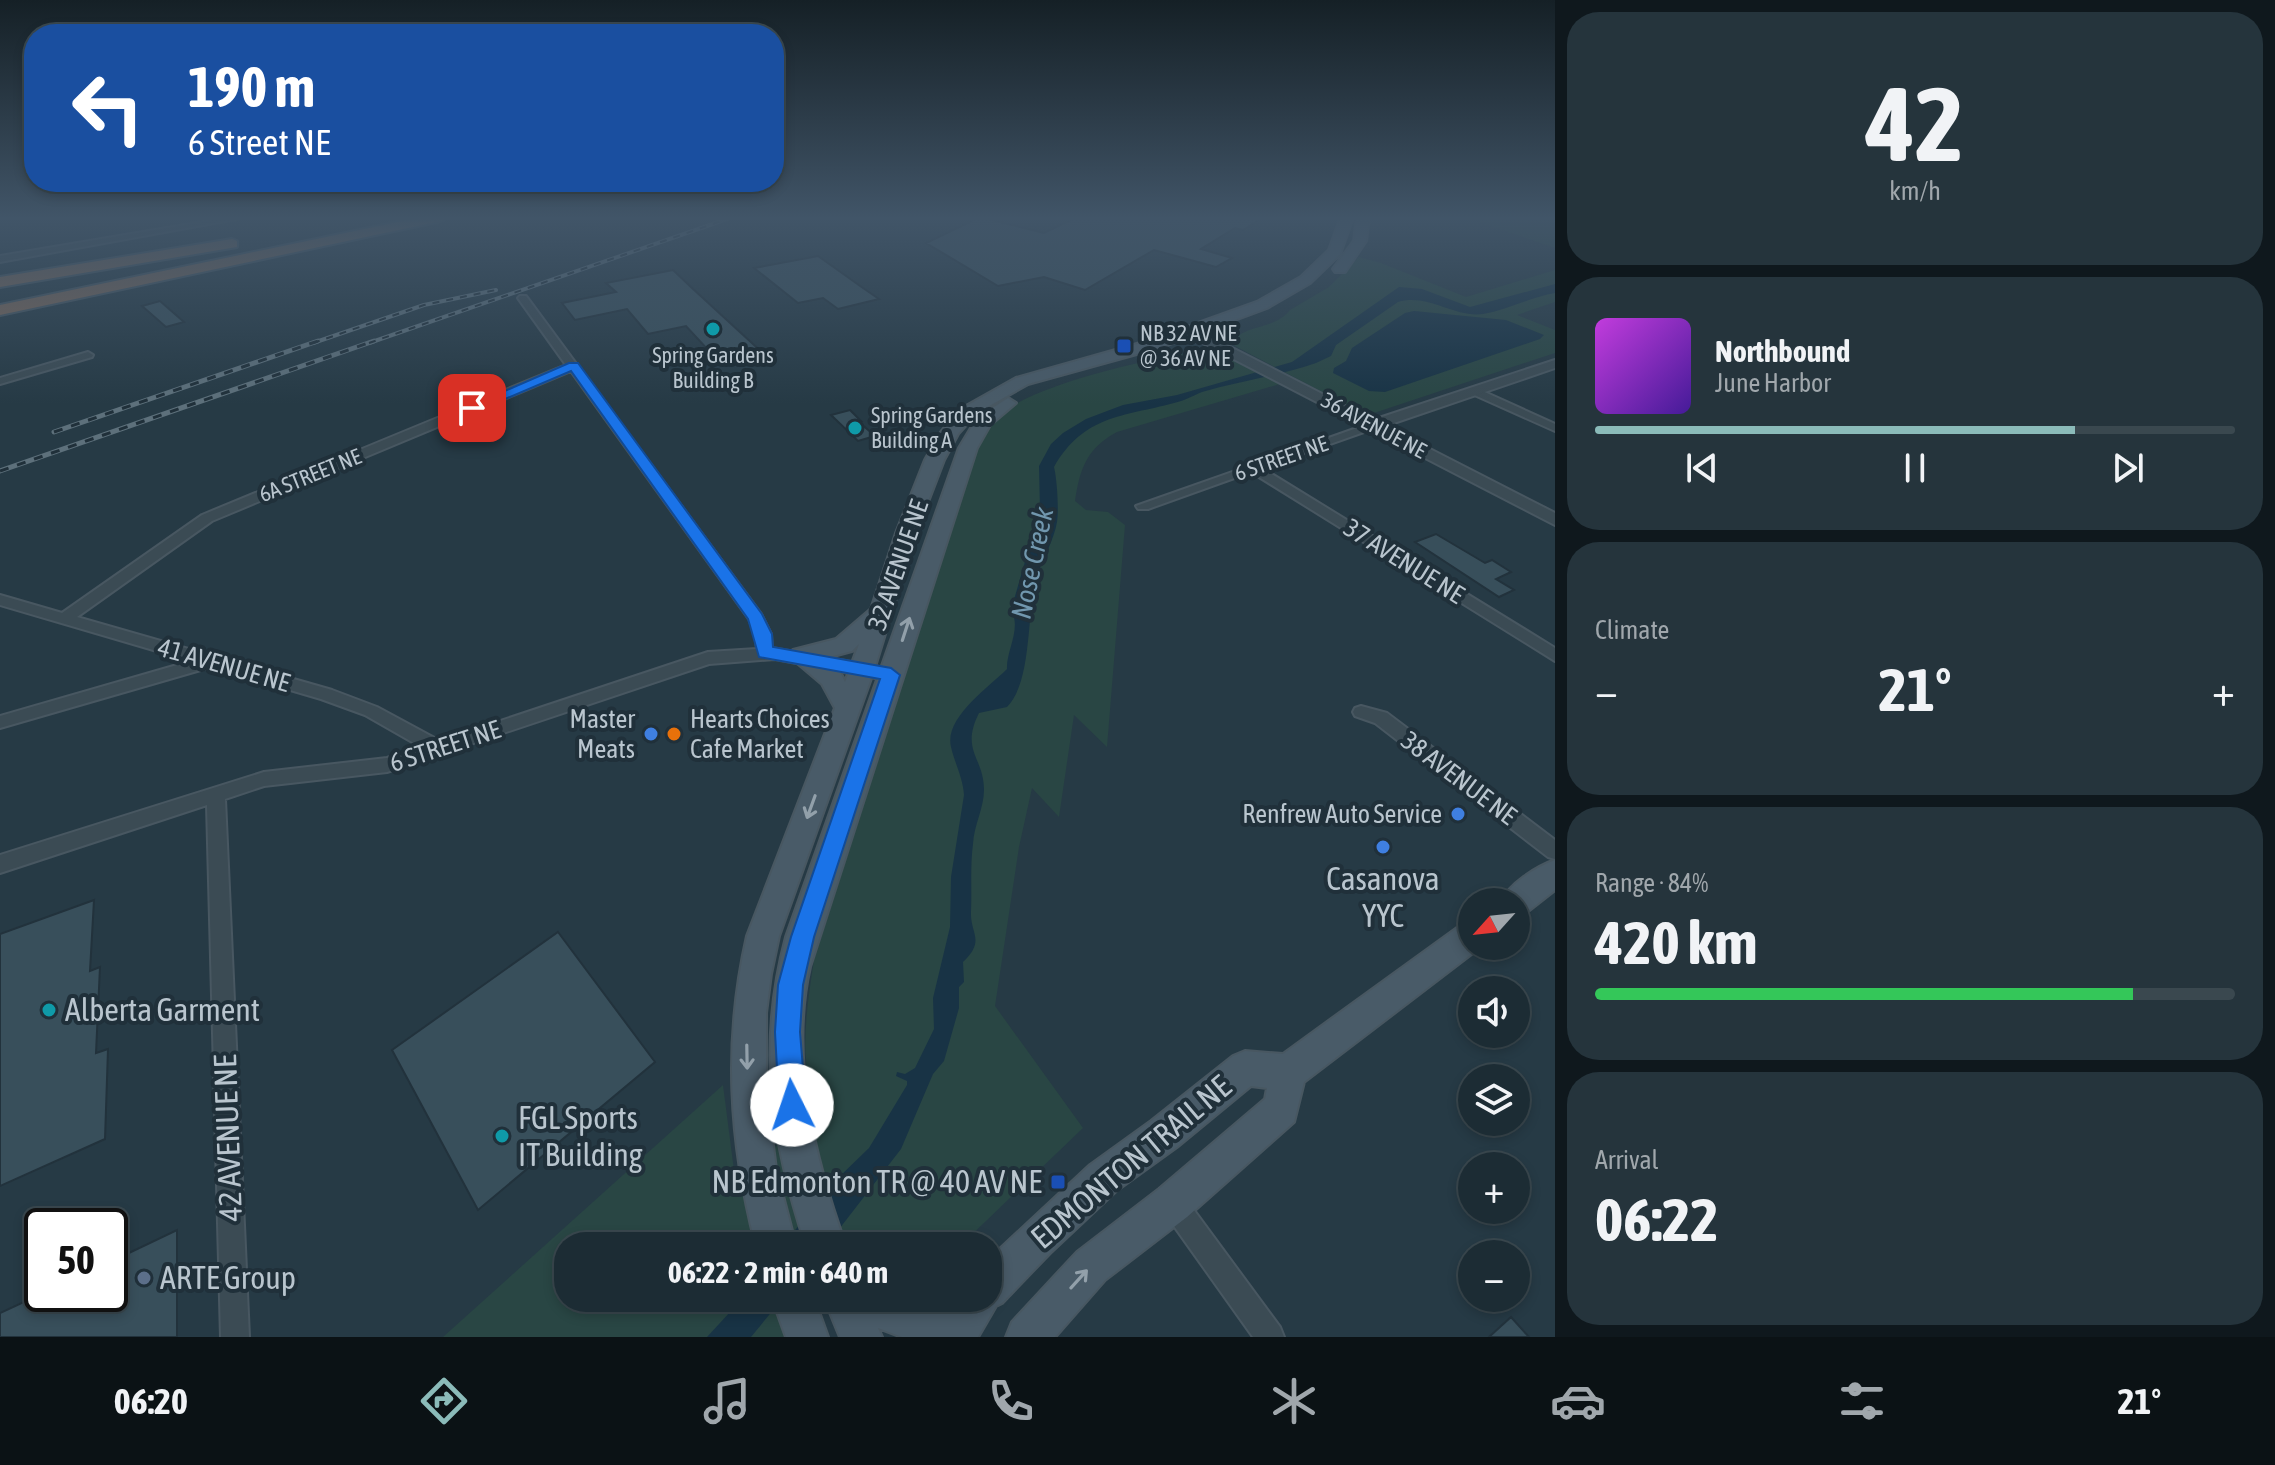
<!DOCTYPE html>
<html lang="en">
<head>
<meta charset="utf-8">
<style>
  body { margin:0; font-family:"Asap Condensed",sans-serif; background:#25343c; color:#f1f3f6; height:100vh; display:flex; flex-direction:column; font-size:30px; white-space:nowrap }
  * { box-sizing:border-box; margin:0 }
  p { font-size:26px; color:#a0a7ac }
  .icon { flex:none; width:44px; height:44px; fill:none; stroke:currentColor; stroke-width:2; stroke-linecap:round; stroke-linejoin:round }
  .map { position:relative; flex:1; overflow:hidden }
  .details { display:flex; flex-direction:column; gap:12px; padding:12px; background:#0f181d; width:720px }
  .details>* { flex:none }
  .guide { position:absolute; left:24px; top:24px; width:760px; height:168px; border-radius:32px; box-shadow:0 4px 12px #0003,0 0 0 2px #3a484f; background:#1a4fa0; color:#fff; overflow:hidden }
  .needle { width:52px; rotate:243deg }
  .tools { position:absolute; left:1458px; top:888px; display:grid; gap:16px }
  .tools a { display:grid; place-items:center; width:72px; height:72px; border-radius:50%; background:#1c2c34; box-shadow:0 4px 12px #0003,0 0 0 2px #3a484f; font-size:40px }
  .speed { position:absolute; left:24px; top:1208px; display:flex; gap:16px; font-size:40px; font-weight:700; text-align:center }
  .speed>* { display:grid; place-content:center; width:104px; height:104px; border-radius:50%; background:#1c2c34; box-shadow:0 4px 12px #0003,0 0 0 2px #3a484f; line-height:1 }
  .speed .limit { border:4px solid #111; border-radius:12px; background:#fff; color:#111 }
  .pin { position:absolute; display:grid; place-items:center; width:68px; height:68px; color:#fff; margin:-34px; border-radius:16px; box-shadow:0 4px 12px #0006 }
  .me { position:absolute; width:88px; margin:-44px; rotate:356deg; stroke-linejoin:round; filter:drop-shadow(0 0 6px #0008) }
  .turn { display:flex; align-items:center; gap:28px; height:168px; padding:0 32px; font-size:36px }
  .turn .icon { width:104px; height:104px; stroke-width:2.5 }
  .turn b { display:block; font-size:56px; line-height:68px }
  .big { font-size:60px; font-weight:700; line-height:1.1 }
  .details .widget { flex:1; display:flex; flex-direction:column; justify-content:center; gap:12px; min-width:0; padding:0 28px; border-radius:32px; background:#25343c }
  .details .dial { align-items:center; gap:0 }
  .dial b { font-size:104px; line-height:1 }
  .song { display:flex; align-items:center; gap:24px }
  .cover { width:96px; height:96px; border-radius:12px; background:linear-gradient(135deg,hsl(290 70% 55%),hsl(260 70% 35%)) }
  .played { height:8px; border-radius:4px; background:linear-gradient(90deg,#8bbbb9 75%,#3a484f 75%) }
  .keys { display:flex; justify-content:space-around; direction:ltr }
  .heat { display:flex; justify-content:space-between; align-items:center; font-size:44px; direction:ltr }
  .charge { height:12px; border-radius:6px; background:linear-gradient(90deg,#34c759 84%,#3a484f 0) }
  .trip { position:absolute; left:554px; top:1232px; width:448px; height:80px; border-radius:32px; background:#1c2c34; box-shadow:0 4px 12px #0003,0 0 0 2px #3a484f; font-weight:700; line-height:80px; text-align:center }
  .menu { display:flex; height:128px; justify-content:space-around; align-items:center; background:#0b1215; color:#a0a7ac }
  .menu .icon { width:56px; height:56px }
  .menu .selected { color:#8bbbb9 }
  .menu b { font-size:36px; color:#f1f3f6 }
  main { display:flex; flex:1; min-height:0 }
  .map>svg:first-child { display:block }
  .green { fill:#294644 }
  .water { fill:#183345 }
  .building { fill:#384f5b; stroke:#22323c; stroke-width:2 }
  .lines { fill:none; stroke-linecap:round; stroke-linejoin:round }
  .minor-casing { stroke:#485761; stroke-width:4 }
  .tertiary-casing { stroke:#485761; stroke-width:4 }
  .secondary-casing { stroke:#485761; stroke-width:4 }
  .motorway-casing { stroke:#46555f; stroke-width:4 }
  .minor { fill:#3b4b54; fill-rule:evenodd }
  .tertiary { fill:#3b4b54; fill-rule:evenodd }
  .secondary { fill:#495b68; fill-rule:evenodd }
  .motorway { fill:#7b6658; fill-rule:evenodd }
  .rail-far1-casing { stroke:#5d707b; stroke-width:4 }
  .rail-casing { stroke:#5d707b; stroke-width:5 }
  .rail-far1 { stroke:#20303a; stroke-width:2; stroke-dasharray:7; stroke-linecap:butt }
  .rail { stroke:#20303a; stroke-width:3; stroke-dasharray:9; stroke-linecap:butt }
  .oneway { stroke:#92a0aa }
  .route { fill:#1a73e8; stroke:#114b97; stroke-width:2 }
  .culture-dot { fill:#0f9aa8; stroke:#20303a; stroke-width:3 }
  .transit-dot { fill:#1a4fb4; stroke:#20303a; stroke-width:3 }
  .shop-dot { fill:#3f7fe0; stroke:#20303a; stroke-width:3 }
  .food-dot { fill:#e8710a; stroke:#20303a; stroke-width:3 }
  .service-dot { fill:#5c6f8a; stroke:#20303a; stroke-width:3 }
  .labels { text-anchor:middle; stroke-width:8; stroke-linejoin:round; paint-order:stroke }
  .far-poi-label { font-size:22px; fill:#b9c5ce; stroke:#20303a; text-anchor:start }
  .far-street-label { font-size:22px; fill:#b9c5ce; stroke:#20303a }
  .street-label { font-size:26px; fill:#b9c5ce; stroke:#20303a }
  .poi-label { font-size:26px; fill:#b9c5ce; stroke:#20303a; text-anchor:end }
  .water-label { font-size:28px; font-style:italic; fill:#7197ae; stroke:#20303a }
  .near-poi-label { font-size:32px; fill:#b9c5ce; stroke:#20303a; text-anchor:start }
  .near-street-label { font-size:32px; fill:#b9c5ce; stroke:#20303a }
</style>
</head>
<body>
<main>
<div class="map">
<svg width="1555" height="1337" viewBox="0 0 1555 1337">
  <rect width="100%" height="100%" fill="#263a45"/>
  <path class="green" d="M1466,217H1555V248Z
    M1359,257L1381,263L1466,297L1555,270V302L1517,315L1555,330V353L1374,413L1347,405L1235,346L1233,341C1246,324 1274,330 1290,310L1329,287Z
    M1200,351L1224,354L1280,384L1117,432C1087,448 1080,468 1075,501L1086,510L1108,512L1125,525L1107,747L1074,715L1059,817L1032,788L1019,847L995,1006L1083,1128L960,1246H568V1298H819L787,1337H443L723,1085L735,1178L817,1114C798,1063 806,1012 814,960L981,437C990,426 999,416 1011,407C1051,381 1152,358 1200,351Z"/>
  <path class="water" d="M1555,284V293C1531,297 1507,310 1483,314C1454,318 1428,293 1398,302L1336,345L1331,356L1316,363C1278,376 1239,381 1202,392C1192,396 1184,401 1174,403C1122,417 1084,415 1054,467C1057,479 1059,510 1057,522C1054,540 1043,558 1037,575C1026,612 1033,681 1007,707L979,713C960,751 984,757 984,790C984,808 974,825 973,844C970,866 972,889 971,912C970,934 986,940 963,962L964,982L959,987V1008L944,1061L933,1074L901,1149L826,1246H782L837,1179L869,1148L907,1085V1081L896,1076L897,1072L905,1074L915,1068L934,1029L933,998L950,927L951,877L964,795C963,778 955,764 951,747C944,718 988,688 1007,669C1006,651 1022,628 1011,610L1040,510L1039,466L1051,444L1063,433L1086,419L1123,405L1177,395L1292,362L1399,287L1422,289L1470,307Z
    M1414,311L1506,320L1544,335L1540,339L1385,392L1369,391L1333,373L1334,368L1346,361L1352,348L1405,313Z
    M743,1298H783L751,1337H707Z"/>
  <path class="building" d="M980,217L1044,233L1077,217H1264L1243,230L1235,228L1201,249L1232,258L1216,267L1154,250L1085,290L1044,277L998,286L926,243Z
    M818,256L863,288L879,299L838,309L823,298L798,303L754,268Z
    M673,270L692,288L765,355L722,365L686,326L648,334L627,309L575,320L562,303L616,292L606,283Z
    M160,301L184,322L166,327L142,306Z
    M850,410L861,421H858L875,436L858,441L831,415Z
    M1436,534L1485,563L1492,560L1511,572L1496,579L1514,590L1499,597L1415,542Z
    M94,900L90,971L100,967L96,1053L108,1049L105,1139L0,1186V934Z
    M558,932L655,1062L478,1210L392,1050Z
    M177,1230V1337H0V1313L41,1294H110V1262Z
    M1511,1317L1529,1337H1489Z"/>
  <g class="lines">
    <g class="minor-casing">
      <path id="minor" d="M232,217H247L0,262V256Z
        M520,296H526L761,614L771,634L772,648L891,669L899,675L891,681L775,659L709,664L387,772L264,786L225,799L249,1337H221L207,805L0,873V855L264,772L387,758L421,747L365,715L321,699L211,667L0,728V716L191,661L0,605V595L62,613L202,515L566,365L518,298ZM571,371L749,619L755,634L757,649L708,652L440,741L377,707L332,690L77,617L212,521Z
        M88,352L93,355L92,357L0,384V378Z
        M1470,389H1478L1555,424V431L1470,393Z
        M1374,422L1380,425L1378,427L1262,468L1555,648V661L1251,472L1148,509H1138L1136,506Z
        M1361,706L1387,713L1555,840V859L1548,857L1375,723L1355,716L1353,712L1355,708Z
        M1173,1190L1182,1194L1280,1327L1284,1337H1253L1164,1212L1160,1203L1164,1194Z"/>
    </g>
    <g class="tertiary-casing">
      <path id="tertiary" d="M1189,330H1197L1373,420L1555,360V368L1385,426L1555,513V525L1189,336Z"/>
    </g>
    <g class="secondary-casing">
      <path id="secondary" d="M1341,217H1353L1340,254L1310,283L1267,308L1162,347L1028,384L977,413L958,434L944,460L916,533L874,670L779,936L771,974L766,1013V1091L776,1169L796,1246H756C729,1141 723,1042 747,936L835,708L822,684L789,656L793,650L836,639L871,609L896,533L925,460L941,432L959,410L1016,378L1151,340L1257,302L1301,277L1329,250ZM859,644L845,682L840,672L822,659L852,651Z
        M1357,217H1369L1366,241L1345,272H1335L1333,269L1354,241Z
        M1008,398L1016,403L990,425L977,448L810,967C789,1058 815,1160 846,1246H806C771,1141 757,1045 786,937L959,448L977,418Z
        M1555,860V890L1527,912L1516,916V902H1501C1509,884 1536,867 1555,860Z
        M1472,920V946H1482L1304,1082L1294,1122L1187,1217L1105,1280L1055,1337H1006L1012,1322L1077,1252L1159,1189L1265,1099L1267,1088L1251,1086L1177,1147L1116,1191L1050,1253L1002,1303L996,1306L978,1337H902L878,1328L882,1337H840L824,1298H988V1260L1090,1165L1151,1121L1233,1056L1245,1051L1283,1054L1461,925Z
        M772,1298H814L828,1337H786Z"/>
    </g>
    <g class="motorway-casing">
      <path id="motorway" d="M422,217H448L441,221L0,315V305Z
        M232,239L237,241V247L0,287V277Z"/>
    </g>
    <use href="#minor" class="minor"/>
    <use href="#tertiary" class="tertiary"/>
    <use href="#secondary" class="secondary"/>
    <use href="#motorway" class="motorway"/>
    <g class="rail-far1-casing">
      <path id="rail-far1" d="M313,343L424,305L496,290
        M369,343L733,217"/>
    </g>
    <g class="rail-casing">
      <path id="rail" d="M54,432L318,341
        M0,471L374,341"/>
    </g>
    <use href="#rail-far1" class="rail-far1"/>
    <use href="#rail" class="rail"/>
  </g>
  <defs><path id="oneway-shaft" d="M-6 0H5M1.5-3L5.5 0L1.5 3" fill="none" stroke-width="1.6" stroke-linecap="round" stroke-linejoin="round" transform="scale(2)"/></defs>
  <g class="oneway">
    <use href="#oneway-shaft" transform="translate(906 629) rotate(-72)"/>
    <use href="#oneway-shaft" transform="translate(811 807) rotate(110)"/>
    <use href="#oneway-shaft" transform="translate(747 1057) rotate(89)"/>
    <use href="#oneway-shaft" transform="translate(1079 1279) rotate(-48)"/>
  </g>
  <linearGradient id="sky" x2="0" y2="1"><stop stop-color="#152026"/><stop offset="0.54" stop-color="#415568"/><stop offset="1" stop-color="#415568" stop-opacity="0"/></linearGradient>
  <rect width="1555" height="404" fill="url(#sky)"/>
  <path class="route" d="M569,363H578L762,614L772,634L773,647L891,668L900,675L814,937L803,985L800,1032L806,1105L802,1114L792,1118L783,1114L779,1105L775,1032L778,985L791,937L880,679L759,657L748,619L571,371L477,411L466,408Z"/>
  <g class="culture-dot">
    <circle cx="713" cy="329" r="8"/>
    <circle cx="855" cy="428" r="8"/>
    <circle cx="49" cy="1010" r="8"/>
    <circle cx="502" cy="1136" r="8"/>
  </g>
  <g class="transit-dot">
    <rect x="1116" y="338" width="16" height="16" rx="4"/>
    <rect x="1050" y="1174" width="16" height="16" rx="4"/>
  </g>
  <g class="shop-dot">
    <circle cx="651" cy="734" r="8"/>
    <circle cx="1458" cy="814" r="8"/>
    <circle cx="1383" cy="847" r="8"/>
  </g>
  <circle class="food-dot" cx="674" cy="734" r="8"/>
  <circle class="service-dot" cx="144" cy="1278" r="8"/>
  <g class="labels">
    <g class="far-poi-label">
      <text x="1140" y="341">NB 32 AV NE<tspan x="1140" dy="25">@ 36 AV NE</tspan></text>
      <text x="713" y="363" text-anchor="middle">Spring Gardens<tspan x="713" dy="25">Building B</tspan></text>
      <text x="871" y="423">Spring Gardens<tspan x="871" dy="25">Building A</tspan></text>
    </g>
    <g class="far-street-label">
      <text transform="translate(1374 425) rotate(28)" y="8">36 AVENUE NE</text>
      <text transform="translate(1281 458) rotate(-19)" y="8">6 STREET NE</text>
      <text transform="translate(310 475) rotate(-22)" y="8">6A STREET NE</text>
    </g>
    <g class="street-label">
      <text transform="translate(1404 561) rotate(32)" y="9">37 AVENUE NE</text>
      <text transform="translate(898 565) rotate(-71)" y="9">32 AVENUE NE</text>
      <text transform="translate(224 665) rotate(16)" y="9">41 AVENUE NE</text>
      <text transform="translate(445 746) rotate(-18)" y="9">6 STREET NE</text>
      <text transform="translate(1459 778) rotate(37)" y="9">38 AVENUE NE</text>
    </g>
    <g class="poi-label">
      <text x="635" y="728">Master<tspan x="635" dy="30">Meats</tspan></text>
      <text x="690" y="728" text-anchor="start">Hearts Choices<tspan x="690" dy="30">Cafe Market</tspan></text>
      <text x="1442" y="823">Renfrew Auto Service</text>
    </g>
    <g class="water-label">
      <text transform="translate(1032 563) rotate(-78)" y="10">Nose Creek</text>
    </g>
    <g class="near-poi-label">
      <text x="1383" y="890" text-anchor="middle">Casanova<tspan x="1383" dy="37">YYC</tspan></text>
      <text x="65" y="1021">Alberta Garment</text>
      <text x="518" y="1129">FGL Sports<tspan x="518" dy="37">IT Building</tspan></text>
      <text x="1042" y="1193" text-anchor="end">NB Edmonton TR @ 40 AV NE</text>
      <text x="160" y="1289">ARTE Group</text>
    </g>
    <g class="near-street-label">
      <text transform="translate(228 1138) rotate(-92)" y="11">42 AVENUE NE</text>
      <text transform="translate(1131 1162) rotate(-40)" y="11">EDMONTON TRAIL NE</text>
    </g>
  </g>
</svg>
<div class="tools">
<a><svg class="needle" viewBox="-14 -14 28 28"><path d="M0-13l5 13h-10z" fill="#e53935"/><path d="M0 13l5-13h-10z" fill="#a0a7ac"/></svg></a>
<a><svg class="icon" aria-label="sound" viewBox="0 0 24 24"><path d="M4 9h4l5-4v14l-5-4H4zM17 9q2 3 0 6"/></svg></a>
<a><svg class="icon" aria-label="layers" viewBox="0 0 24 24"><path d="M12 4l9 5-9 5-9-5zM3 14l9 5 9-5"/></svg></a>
<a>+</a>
<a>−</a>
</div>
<div class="speed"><div class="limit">50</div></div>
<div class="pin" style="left:472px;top:408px;background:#d93025"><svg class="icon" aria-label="arrive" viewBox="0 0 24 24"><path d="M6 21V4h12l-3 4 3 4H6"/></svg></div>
<svg class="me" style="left:792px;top:1105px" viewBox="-20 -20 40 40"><circle r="19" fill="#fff"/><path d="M0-13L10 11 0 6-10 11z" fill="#1a73e8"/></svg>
<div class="trip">06:22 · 2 min · 640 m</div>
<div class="guide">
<div class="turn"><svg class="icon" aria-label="left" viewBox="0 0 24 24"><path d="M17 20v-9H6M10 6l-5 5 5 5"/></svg><div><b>190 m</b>6 Street NE</div></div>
</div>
</div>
<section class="details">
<div class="widget dial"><b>42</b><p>km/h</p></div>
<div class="widget">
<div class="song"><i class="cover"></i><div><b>Northbound</b><p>June Harbor</p></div></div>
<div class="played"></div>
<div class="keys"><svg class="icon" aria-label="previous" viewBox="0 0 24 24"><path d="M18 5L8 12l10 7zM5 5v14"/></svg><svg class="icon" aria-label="pause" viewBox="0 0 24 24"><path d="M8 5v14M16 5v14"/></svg><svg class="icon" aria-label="next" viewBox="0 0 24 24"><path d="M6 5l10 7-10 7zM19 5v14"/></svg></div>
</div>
<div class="widget"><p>Climate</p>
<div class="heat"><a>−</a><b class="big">21°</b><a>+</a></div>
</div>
<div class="widget"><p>Range · 84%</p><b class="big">420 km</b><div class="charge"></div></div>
<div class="widget"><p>Arrival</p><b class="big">06:22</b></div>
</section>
</main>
<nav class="menu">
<b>06:20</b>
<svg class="icon selected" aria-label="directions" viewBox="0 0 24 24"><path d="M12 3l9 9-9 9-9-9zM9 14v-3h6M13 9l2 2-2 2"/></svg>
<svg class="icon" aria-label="music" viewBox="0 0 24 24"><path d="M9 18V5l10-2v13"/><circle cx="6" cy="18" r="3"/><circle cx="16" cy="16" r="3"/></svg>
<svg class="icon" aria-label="phone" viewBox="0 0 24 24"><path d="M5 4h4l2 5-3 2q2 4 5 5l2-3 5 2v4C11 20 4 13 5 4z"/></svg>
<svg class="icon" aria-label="climate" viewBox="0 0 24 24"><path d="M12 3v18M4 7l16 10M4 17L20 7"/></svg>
<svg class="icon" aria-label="car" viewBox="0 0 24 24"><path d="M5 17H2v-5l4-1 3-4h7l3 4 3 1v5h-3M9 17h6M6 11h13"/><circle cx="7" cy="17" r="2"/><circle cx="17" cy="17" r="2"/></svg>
<svg class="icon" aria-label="filters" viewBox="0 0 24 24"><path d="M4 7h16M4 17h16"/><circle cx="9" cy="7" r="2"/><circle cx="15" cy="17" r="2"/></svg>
<b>21°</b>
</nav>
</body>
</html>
